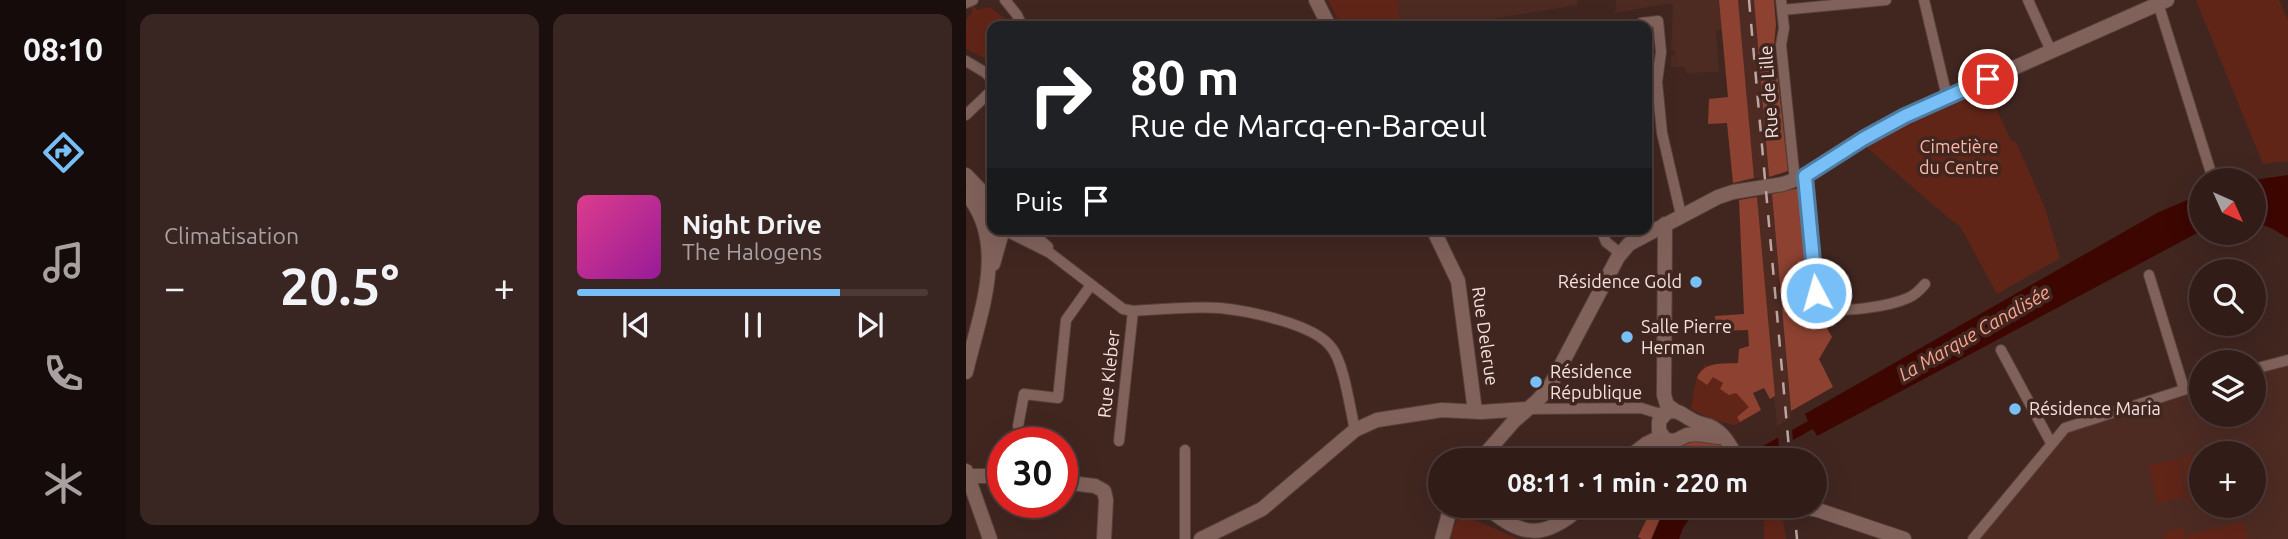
<!DOCTYPE html>
<html lang="fr">
<head>
<meta charset="utf-8">
<style>
  body { margin:0; font-family:Ubuntu,sans-serif; background:#392521; color:#f1f3f6; height:100vh; display:flex; flex-direction:column; font-size:26px; white-space:nowrap }
  * { box-sizing:border-box; margin:0 }
  p { font-size:23px; color:#a8a1a2 }
  .icon { flex:none; width:38px; height:38px; fill:none; stroke:currentColor; stroke-width:2; stroke-linecap:round; stroke-linejoin:round }
  .map { position:relative; flex:1; overflow:hidden }
  .drawer { display:flex; flex-direction:column; gap:14px; padding:14px; background:#1b0f0d; width:840px }
  .drawer>* { flex:none }
  .top-card { position:absolute; left:21px; top:21px; width:665px; height:214px; border-radius:14px; box-shadow:0 7px 28px #0002,0 0 0 2px #4c3a37; background:#202124; color:#fff; overflow:hidden }
  .needle { width:46px; rotate:135deg }
  .fabs { position:absolute; left:1223px; top:168px; display:grid; gap:14px }
  .fabs a { display:grid; place-items:center; width:77px; height:77px; border-radius:50%; background:#311c18; box-shadow:0 7px 28px #0002,0 0 0 2px #4c3a37; font-size:35px }
  .speed { position:absolute; left:21px; top:427px; display:flex; gap:14px; font-size:35px; font-weight:700; text-align:center }
  .speed>* { display:grid; place-content:center; width:91px; height:91px; border-radius:50%; background:#311c18; box-shadow:0 7px 28px #0002,0 0 0 2px #4c3a37; line-height:1 }
  .speed .limit { border:10px solid #d22; background:#fff; color:#111 }
  .pin { position:absolute; display:grid; place-items:center; width:60px; height:60px; color:#fff; margin:-30px; border:4px solid #fff; border-radius:50%; box-shadow:0 2px 7px #0007 }
  .me { position:absolute; width:77px; margin:-38px; rotate:354deg; stroke-linejoin:round; filter:drop-shadow(0 0 5px #0008) }
  .turn { display:flex; align-items:center; gap:24px; height:147px; padding:0 28px; font-size:32px }
  .turn .icon { width:91px; height:91px; stroke-width:2.5 }
  .turn b { display:block; font-size:49px; line-height:60px }
  .then { display:flex; align-items:center; height:66px; padding:0 28px; background:#0003; gap:14px; font-size:26px }
  .big { font-size:52px; font-weight:700; line-height:1.1 }
  .drawer .widget { flex:1; display:flex; flex-direction:column; justify-content:center; gap:10px; min-width:0; padding:0 24px; border-radius:14px; background:#392521 }
  .song { display:flex; align-items:center; gap:21px }
  .cover { width:84px; height:84px; border-radius:10px; background:linear-gradient(135deg,hsl(330 70% 55%),hsl(300 70% 35%)) }
  .played { height:7px; border-radius:4px; background:linear-gradient(90deg,#78bff7 75%,#4c3a37 75%) }
  .keys { display:flex; justify-content:space-around; direction:ltr }
  .heat { display:flex; justify-content:space-between; align-items:center; font-size:38px; direction:ltr }
  .drawer .tiles { flex:1; display:grid; gap:14px; grid-template-columns:repeat(2,1fr) }
  .trip { position:absolute; left:462px; top:448px; width:399px; height:70px; border-radius:35px; background:#311c18; box-shadow:0 7px 28px #0002,0 0 0 2px #4c3a37; font-weight:700; line-height:70px; text-align:center }
  main { display:flex; flex:1; min-height:0 }
  .dock { display:flex; flex-direction:column; width:126px; justify-content:space-around; align-items:center; background:#140b0a; color:#a8a1a2 }
  .dock .icon { width:49px; height:49px }
  .dock .active { color:#78bff7 }
  .dock b { font-size:32px; color:#f1f3f6 }
  .map>svg:first-child { display:block }
  .built { fill:#4d2b23; fill-rule:evenodd }
  .green { fill:#612518 }
  .forest { fill:#8c4131 }
  .water { fill:#3d0600 }
  .pier { fill:#412620 }
  .lines { fill:none; stroke-linecap:round; stroke-linejoin:round }
  .street-casing { stroke:#57413c; stroke-width:12 }
  .secondary-casing { stroke:#57413c; stroke-width:16 }
  .street { stroke:#81625b; stroke-width:10 }
  .secondary { stroke:#81625b; stroke-width:14 }
  .rail { stroke:#bca7a2; stroke-width:2.5; stroke-dasharray:12 12; stroke-linecap:butt }
  .route-casing { stroke:#4e7ca1; stroke-width:18 }
  .route { stroke:#78bff7; stroke-width:12 }
  .poi-dot { fill:#78bff7; stroke:#412620; stroke-width:2.5 }
  .labels { text-anchor:middle; stroke-width:7; stroke-linejoin:round; paint-order:stroke }
  .street-label { font-size:18px; fill:#f4e1dd; stroke:#412620 }
  .park-label { font-size:18px; fill:#fab7a7; stroke:#412620 }
  .poi-label { font-size:18px; fill:#f4e1dd; stroke:#412620; text-anchor:start }
  .water-label { font-size:19px; font-style:italic; fill:#fda591; stroke:#412620 }
</style>
</head>
<body>
<main>
<nav class="dock">
<b>08:10</b>
<svg class="icon active" aria-label="directions" viewBox="0 0 24 24"><path d="M12 3l9 9-9 9-9-9zM9 14v-3h6M13 9l2 2-2 2"/></svg>
<svg class="icon" aria-label="music" viewBox="0 0 24 24"><path d="M9 18V5l10-2v13"/><circle cx="6" cy="18" r="3"/><circle cx="16" cy="16" r="3"/></svg>
<svg class="icon" aria-label="phone" viewBox="0 0 24 24"><path d="M5 4h4l2 5-3 2q2 4 5 5l2-3 5 2v4C11 20 4 13 5 4z"/></svg>
<svg class="icon" aria-label="climate" viewBox="0 0 24 24"><path d="M12 3v18M4 7l16 10M4 17L20 7"/></svg>
</nav>
<section class="drawer">
<div class="tiles">
<div class="widget"><p>Climatisation</p>
<div class="heat"><a>−</a><b class="big">20.5°</b><a>+</a></div>
</div>
<div class="widget">
<div class="song"><i class="cover"></i><div><b>Night Drive</b><p>The Halogens</p></div></div>
<div class="played"></div>
<div class="keys"><svg class="icon" aria-label="previous" viewBox="0 0 24 24"><path d="M18 5L8 12l10 7zM5 5v14"/></svg><svg class="icon" aria-label="pause" viewBox="0 0 24 24"><path d="M8 5v14M16 5v14"/></svg><svg class="icon" aria-label="next" viewBox="0 0 24 24"><path d="M6 5l10 7-10 7zM19 5v14"/></svg></div>
</div>
</div>
</section>
<div class="map">
<svg width="1322" height="539" viewBox="0 0 1322 539">
  <rect width="100%" height="100%" fill="#412620"/>
  <path class="built" d="M431,0H611L612,5L481,26H435Z
    M650,0H753L756,29L750,31L753,72L720,73L719,67H705V56H708L709,50H705L707,6L705,3L649,13Z
    M772,0H788L803,177L788,178Z
    M806,194L825,418L811,426L791,197Z
    M1322,358V539H1009L1099,430L1235,386L1236,415H1288V369ZM1236,453H1288V506H1236Z"/>
  <path class="green" d="M362,0H431L435,26H375Z
    M1230,0H1313L1322,20V161L1297,164Z
    M7,4L11,10L24,7L42,21L44,26H26V62L0,49V20L7,12L4,6Z
    M1020,86L1045,141L1050,142L1079,208L1094,258L1031,294L994,226L985,220L898,145L944,119Z
    M739,365L779,379L795,410L769,425L747,420L725,409C728,394 728,376 739,365Z
    M1235,454V499L1224,501L1215,458Z
    M1212,459L1220,497L1191,503L1183,465Z
    M798,508L816,514L820,539H798Z
    M495,514L553,539H487L482,536Z
    M1278,522L1282,539H1222L1221,535Z
    M1217,528L1219,539H1199L1198,532Z"/>
  <path class="forest" d="M753,0H772L788,178L767,183L761,123L742,124L743,99L762,97Z
    M788,0H808L810,25L808,45L822,171L803,177Z
    M833,188L846,293L841,304L858,323L866,337L853,359L867,387L825,411L806,194Z
    M791,197L809,396L804,399L798,388L787,393L795,410L774,422L771,417L783,407L770,393L763,395L754,389L757,383L747,377L741,385L731,378C738,361 756,364 772,363L773,349L783,346L782,330L750,331L749,316L778,314L773,200Z
    M736,437C754,440 755,444 763,460H704L707,450Z
    M687,506H699L685,539H676L672,537Z"/>
  <path class="water" d="M1322,175V238L1305,228L1288,222V180Z
    M1235,194V231L851,436L847,429L790,460H772L842,421L839,414L1191,213Z
    M700,506H732L717,528L713,539H686Z"/>
  <path class="pier" d="M826,426L827,444L813,451L812,435Z"/>
  <g class="lines">
    <g class="street-casing">
      <path id="street" d="M39,0L51,15L56,26
        M815,0L818,28L815,45L829,181
        M958,0L981,97
        M1062,0L1085,51
        M1191,0L1246,176
        M0,3L7,0
        M816,10L920,0
        M676,26L675,23L692,21L695,52L691,82L696,133L715,215
        M681,58L690,80
        M0,61L20,73L26,80
        M0,115L26,90
        M839,176L851,293L858,307C875,314 924,306 942,298C949,295 954,290 959,284
        M12,202L26,220
        M36,229L84,253L157,309L167,311C196,309 226,306 254,308C283,311 348,324 365,347C378,362 384,409 389,430
        M62,229L82,247
        M635,229L640,242L654,253
        M1183,275L1218,389
        M1035,350L1085,443
        M1288,369L1322,360
        M561,409L675,408L691,413L701,412
        M52,426L58,394L92,398L100,320L125,285
        M153,441L167,311
        M219,539V450
        M1007,539L1099,428L1236,384"/>
    </g>
    <g class="secondary-casing">
      <path id="secondary" d="M350,0L363,26
        M0,175L26,202
        M0,193C44,244 13,315 0,372
        M699,224L698,395L701,405L708,410
        M467,229L492,281L509,411
        M27,264L37,229
        M699,439L693,431V421L701,412C713,409 716,415 726,420C731,423 737,424 743,426C758,432 765,447 772,460
        M514,460L548,421L571,401L583,388L652,257L663,244L752,197L767,192L817,184L834,178L897,139L939,116L1201,0
        M659,460L680,444L690,439L709,441L721,435L731,434L753,437
        M0,471L24,539
        M2,476H37
        M96,482L129,486L138,491L140,500L138,539
        M520,506C556,539 580,539 616,506
        M831,506L852,510L938,539
        M235,539L296,509L389,430L411,420L476,410L515,412L561,409
        M476,539L485,506"/>
    </g>
    <use href="#street" class="street"/>
    <use href="#secondary" class="secondary"/>
    <path class="rail" d="M783,0L824,460
      M828,506L831,539"/>
  </g>
  <g class="lines">
    <g class="route-casing">
      <path id="route" d="M850,293L839,176L897,139L939,116L1022,79"/>
    </g>
    <use href="#route" class="route"/>
  </g>
  <g class="poi-dot">
    <circle cx="730" cy="282" r="7"/>
    <circle cx="661" cy="337" r="7"/>
    <circle cx="570" cy="382" r="7"/>
    <circle cx="1049" cy="409" r="7"/>
  </g>
  <g class="labels">
    <g class="street-label">
      <text transform="translate(803 92) rotate(-94)" y="6">Rue de Lille</text>
      <text transform="translate(519 336) rotate(82)" y="6">Rue Delerue</text>
      <text transform="translate(143 374) rotate(-84)" y="6">Rue Kleber</text>
    </g>
    <g class="park-label">
      <text x="993" y="153">Cimetière<tspan x="993" dy="21">du Centre</tspan></text>
    </g>
    <g class="poi-label">
      <text x="716" y="288" text-anchor="end">Résidence Gold</text>
      <text x="675" y="333">Salle Pierre<tspan x="675" dy="21">Herman</tspan></text>
      <text x="584" y="378">Résidence<tspan x="584" dy="21">République</tspan></text>
      <text x="1063" y="415">Résidence Maria</text>
    </g>
    <g class="water-label">
      <text transform="translate(1008 333) rotate(-30)" y="7">La Marque Canalisée</text>
    </g>
  </g>
</svg>
<div class="fabs">
<a><svg class="needle" viewBox="-14 -14 28 28"><path d="M0-13l5 13h-10z" fill="#e53935"/><path d="M0 13l5-13h-10z" fill="#a8a1a2"/></svg></a>
<a><svg class="icon" aria-label="search" viewBox="0 0 24 24"><circle cx="10" cy="10" r="6"/><path d="M15 15l6 6"/></svg></a>
<a><svg class="icon" aria-label="layers" viewBox="0 0 24 24"><path d="M12 4l9 5-9 5-9-5zM3 14l9 5 9-5"/></svg></a>
<a>+</a>
</div>
<div class="speed"><div class="limit">30</div></div>
<div class="pin" style="left:1022px;top:79px;background:#d93025"><svg class="icon" aria-label="arrive" viewBox="0 0 24 24"><path d="M6 21V4h12l-3 4 3 4H6"/></svg></div>
<svg class="me" style="left:850px;top:293px" viewBox="-20 -20 40 40"><circle r="17" fill="#78bff7" stroke="#fff" stroke-width="3"/><path d="M0-11L8 9 0 5-8 9z" fill="#fff"/></svg>
<div class="trip">08:11 · 1 min · 220 m</div>
<div class="top-card">
<div class="turn"><svg class="icon" aria-label="right" viewBox="0 0 24 24"><path d="M7 20v-9h11M14 6l5 5-5 5"/></svg><div><b>80 m</b>Rue de Marcq-en-Barœul</div></div>
<div class="then">Puis<svg class="icon" aria-label="arrive" viewBox="0 0 24 24"><path d="M6 21V4h12l-3 4 3 4H6"/></svg></div>
</div>
</div>
</main>
</body>
</html>
